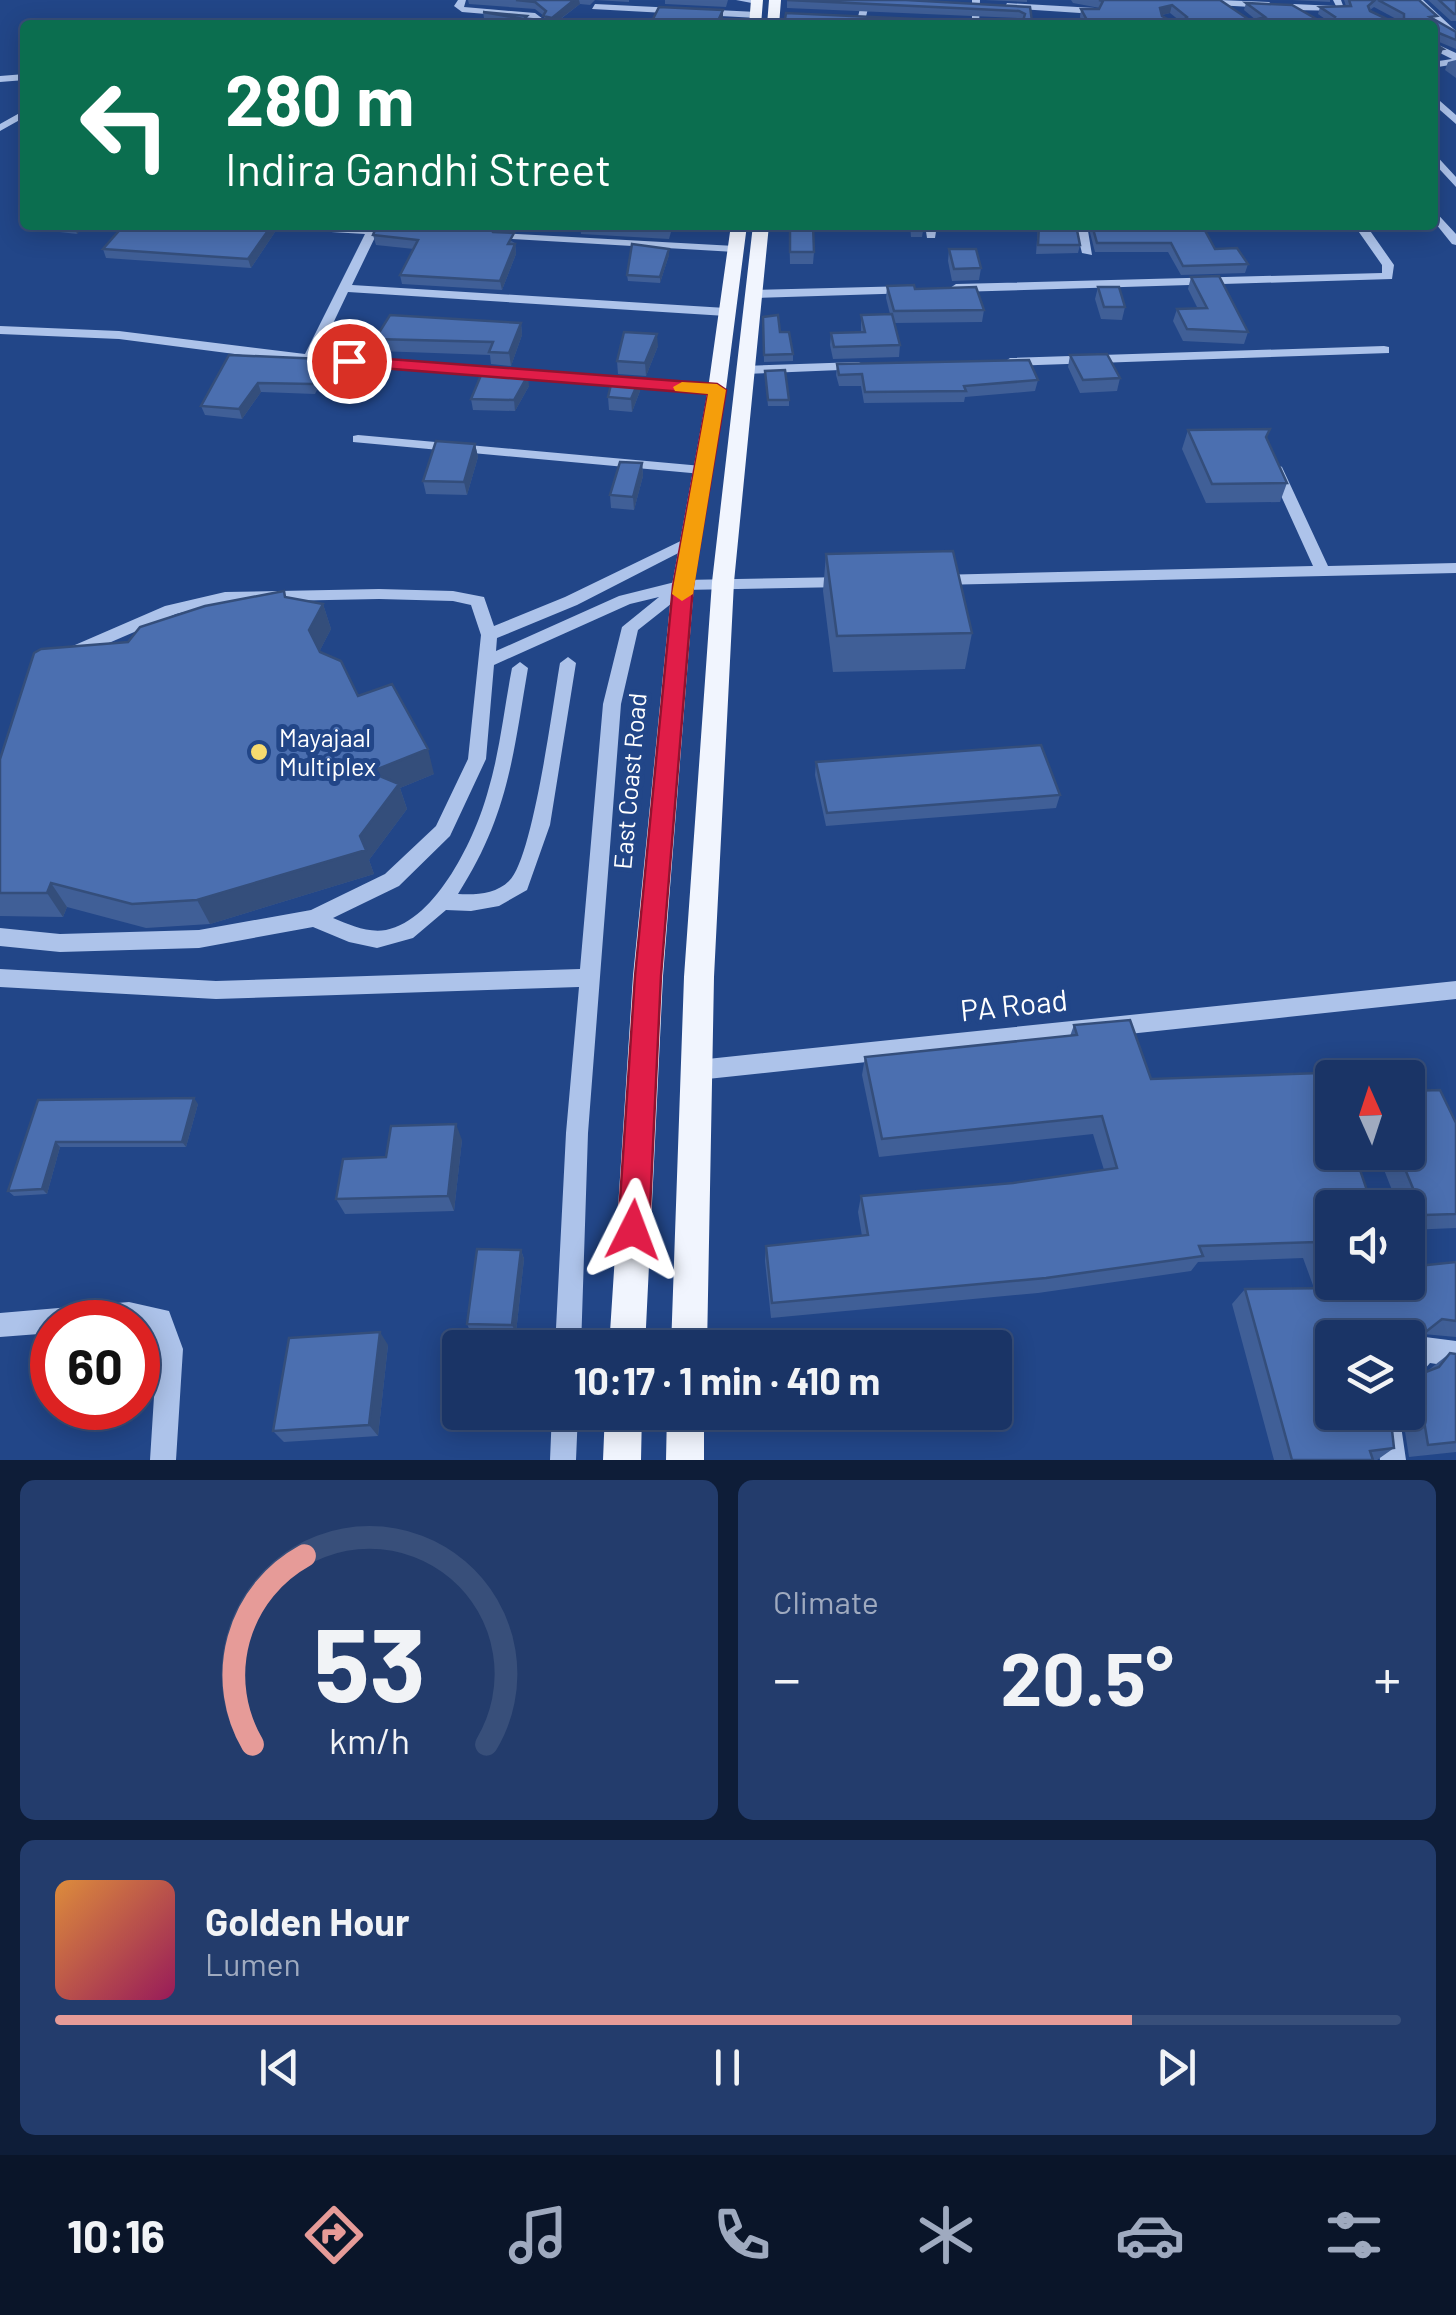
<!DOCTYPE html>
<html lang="en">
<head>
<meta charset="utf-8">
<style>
  body { margin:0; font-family:Barlow,sans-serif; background:#233c6c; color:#f1f3f6; height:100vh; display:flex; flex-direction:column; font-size:38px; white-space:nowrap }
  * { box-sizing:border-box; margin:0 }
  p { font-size:32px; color:#9faabf }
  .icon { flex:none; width:55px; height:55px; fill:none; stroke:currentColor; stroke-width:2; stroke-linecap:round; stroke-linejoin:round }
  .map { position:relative; height:1460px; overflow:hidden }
  .panel { display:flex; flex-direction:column; gap:20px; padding:20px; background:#0e1d38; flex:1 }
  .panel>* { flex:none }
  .guide { position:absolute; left:20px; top:20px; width:1418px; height:210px; border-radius:10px; box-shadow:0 5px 25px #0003,0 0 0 2px #384f7a; background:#0b6e4f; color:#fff; overflow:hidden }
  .needle { width:65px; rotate:357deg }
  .tools { position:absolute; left:1315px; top:1060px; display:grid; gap:20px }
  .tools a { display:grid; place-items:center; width:110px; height:110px; border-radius:10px; background:#1a3466; box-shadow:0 5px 25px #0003,0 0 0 2px #384f7a; font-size:50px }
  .speed { position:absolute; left:30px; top:1300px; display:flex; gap:20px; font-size:50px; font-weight:700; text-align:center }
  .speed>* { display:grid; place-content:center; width:130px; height:130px; border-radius:50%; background:#1a3466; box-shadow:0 5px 25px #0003,0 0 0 2px #384f7a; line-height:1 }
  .speed .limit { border:15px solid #d22; background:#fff; color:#111 }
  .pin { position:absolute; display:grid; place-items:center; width:85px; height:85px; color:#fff; margin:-42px; border:5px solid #fff; border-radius:50%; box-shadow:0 2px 10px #0007 }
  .me { position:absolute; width:110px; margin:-55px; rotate:3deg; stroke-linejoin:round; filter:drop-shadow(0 0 8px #0008) }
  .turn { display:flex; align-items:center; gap:35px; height:210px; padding:0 40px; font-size:45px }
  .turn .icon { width:130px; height:130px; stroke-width:2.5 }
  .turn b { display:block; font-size:70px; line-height:85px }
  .big { font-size:75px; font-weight:700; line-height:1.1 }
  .panel .widget { flex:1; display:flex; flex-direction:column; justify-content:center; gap:15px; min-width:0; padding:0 35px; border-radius:15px; background:#233c6c }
  .panel .dial { align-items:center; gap:0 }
  .dial svg { height:260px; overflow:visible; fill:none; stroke:#384f7a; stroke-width:7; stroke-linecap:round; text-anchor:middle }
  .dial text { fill:#f1f3f6; stroke:none }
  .song { display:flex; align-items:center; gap:30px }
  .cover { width:120px; height:120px; border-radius:15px; background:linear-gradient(135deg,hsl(30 70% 55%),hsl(330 70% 35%)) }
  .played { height:10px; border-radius:5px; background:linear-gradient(90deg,#e69b98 80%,#384f7a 80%) }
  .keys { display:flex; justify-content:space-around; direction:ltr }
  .heat { display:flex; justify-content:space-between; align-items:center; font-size:55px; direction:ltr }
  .panel .tiles { flex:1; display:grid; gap:20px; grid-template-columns:1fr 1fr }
  .widget:last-child { grid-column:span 2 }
  .trip { position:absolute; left:442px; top:1330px; width:570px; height:100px; border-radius:10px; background:#1a3466; box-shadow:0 5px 25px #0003,0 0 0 2px #384f7a; font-weight:700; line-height:100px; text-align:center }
  .menu { display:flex; height:160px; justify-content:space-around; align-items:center; background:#0a1529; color:#9faabf }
  .menu .icon { width:70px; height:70px }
  .menu .current { color:#e69b98 }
  .menu b { font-size:45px; color:#f1f3f6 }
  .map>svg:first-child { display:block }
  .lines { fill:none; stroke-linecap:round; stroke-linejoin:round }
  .minor { fill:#adc3ea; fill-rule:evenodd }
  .major { fill:#f1f5fe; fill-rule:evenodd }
  .wall { fill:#405f97; fill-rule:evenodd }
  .shaded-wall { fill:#344e7b }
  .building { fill:#4b6fb0; stroke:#344e7b; stroke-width:2.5; fill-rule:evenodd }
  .route { fill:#e11d48; stroke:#92132f; stroke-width:2.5 }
  .slow { fill:#f59e0b }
  .poi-dot { fill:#f6da6f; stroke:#224688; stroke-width:4 }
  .labels { text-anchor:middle; stroke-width:10; stroke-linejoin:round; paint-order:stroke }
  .poi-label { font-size:25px; fill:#fff; stroke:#224688; text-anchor:start }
  .street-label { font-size:25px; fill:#fff; stroke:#224688 }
  .near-street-label { font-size:30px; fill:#fff; stroke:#224688 }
</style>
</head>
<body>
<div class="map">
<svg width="1456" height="1460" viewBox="0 0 1456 1460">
  <rect width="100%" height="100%" fill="#224688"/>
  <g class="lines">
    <path class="minor" d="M458,0H466L464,7L535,13L543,19L539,25H530L533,18L462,12L454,6Z
      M736,0H761V1L757,4Z
      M862,0H870L864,25H856Z
      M972,0H980L979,25L972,23Z
      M1219,0L1269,2L1273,5L1269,8L1216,5Z
      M1333,0H1341L1345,11L1293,10L1289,7L1293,4L1336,6Z
      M1414,0H1423L1456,31V39Z
      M1007,3L1095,8L1099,11L1095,14L1004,8Z
      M595,4L757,12L761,15L757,18L592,9Z
      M1432,42L1456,53V64L1432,68V62L1452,59L1432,49Z
      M25,74V80L0,82V76Z
      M1432,94L1456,115V124L1432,103Z
      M25,110V117L0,131V124Z
      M1432,151L1456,177V187L1432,161Z
      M1432,208L1456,234V245L1452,244L1432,219Z
      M257,225L376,229L378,231L352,285L726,308L732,312L726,316L348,292L318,355L717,385L724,389L717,393L290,361L119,339L0,334V326L119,331L305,354L365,234L263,228Z
      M925,225H937L935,238H927Z
      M1075,225H1087L1092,255L1082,253Z
      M1354,225H1366L1394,265L1392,279L956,292L950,288L956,284L1382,273V265Z
      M499,233L735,246L741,249L735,252L495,238L493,236Z
      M910,286L914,287V293L755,298L749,294L755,290Z
      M1384,346L1389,347V353L1010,366L1004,362L1010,358Z
      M859,362L866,366L864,369L744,374L737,370L744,366Z
      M358,435L702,466L709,470L702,474L353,442V436Z
      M1275,463L1282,467L1328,566L1456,563V573L937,585L929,580L937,575L1313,566L1268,467Z
      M691,536L699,541L696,544L577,605L497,638L496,651L619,596L683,580L846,577L854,582L846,587L683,590L681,596L638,630L621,704L588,1133L581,1348H555L566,1133L579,987L216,999L0,987V969L216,981L580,969L603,704L622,627L659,597L630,604L494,665L486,759L450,836L399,886L333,918C350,925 367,933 386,930C437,920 476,836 488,791C500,751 504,709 512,668L520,662L528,668C513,756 508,816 458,894C476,895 496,894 509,881C533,859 553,703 560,663L568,657L576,663L550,825L527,890L499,906L471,911L446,910L413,938L377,948L349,942L313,927L199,948L60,952L0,946V928L60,934L199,930L311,910L385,874L436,826L468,759L481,635L471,605L453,601L379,599L225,602L176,614L74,658L68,656L66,652L68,648L165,606L225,592L379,589L453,591L484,597L494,626L565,597Z
      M1456,981V999L698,1080L690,1077L687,1070L690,1063L698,1060Z
      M129,1302L169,1311L183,1349L176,1460H150L157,1349L151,1331L138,1328V1322H52V1333L0,1337V1313Z
      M1425,1337L1456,1341V1367L1430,1363L1417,1378L1408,1382V1351L1416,1341Z
      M552,1412H578L576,1460H550Z
      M1373,1412H1399L1406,1460H1380Z"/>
    <path class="major" d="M751,0H763L761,25H749Z
      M769,0H781L779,25H767Z
      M731,225H747L726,389L694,585L663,976L645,1348H609L633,976L672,585L708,389Z
      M753,225H769L734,582L714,977L707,1348H671L684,977L712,582Z
      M605,1412H642L641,1460H603Z
      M667,1412H704V1460H666Z"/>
  </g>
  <path class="wall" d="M468,0H629V2L595,0L590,5L580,4L553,25L544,24V16L535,9L469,4Z
    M665,0H728L726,7L665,4Z
    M787,0L1030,7L1032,21L1082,22L1080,17L1081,9H1099L1100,8L1073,3L1071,0H1220L1251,21L1256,20L1244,10L1246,3L1320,21H1328L1318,14L1320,7L1346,6L1344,0H1419L1435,21L1456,33V49L1432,39L961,21H1023L1018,18L787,8ZM1374,7L1400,21H1391L1370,10ZM1170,13L1180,21H1171L1162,15Z
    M985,0H1027V2Z
    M1292,0H1330V2Z
    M1428,0H1456V21H1451Z
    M483,12L527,16L528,21L525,25L484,18Z
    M1456,60V78L1445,70L1448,62Z
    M40,225H84L77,234L42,230Z
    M124,225H273L275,232L251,268L106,258L103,249Z
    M365,225H523L521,230L499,229L494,232L515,243L516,254L502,290L402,284L400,275L414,249L376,245L373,235L376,227Z
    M580,225H673L669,239L581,234Z
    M789,225L814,252L813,264H790Z
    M910,225H924L922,237H911Z
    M1038,225H1076L1080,245L1078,253L1036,254Z
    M1088,225H1139L1141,230H1152V225H1202L1215,249L1248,264L1245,273L1181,275L1168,252H1095Z
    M669,249V255L660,283L628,281L627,275Z
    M949,249L981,268L979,280L952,281L948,261Z
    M1191,277L1248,332L1244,344L1183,341L1173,321L1177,309H1198L1188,289Z
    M887,286L915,289L984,310L982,322L894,323L900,345L899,357L833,359L830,345L831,333L861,332V315L890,314L886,298Z
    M1098,287L1125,307L1122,320L1101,319L1095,299Z
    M763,317L780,332L793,354V361L764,362Z
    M521,323L522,335L511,366L491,364L490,355L378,351L375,339Z
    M658,346L646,376L618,374L617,361Z
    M229,355L369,371L352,394L317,390L315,394L261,392L242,419L205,415L201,406Z
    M1070,355L1120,378L1117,391L1080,393L1068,367Z
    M837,364L1038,380L1035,391L965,397L964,402L864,403L861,386H839L836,375Z
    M765,377L789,400V406H768Z
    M640,378V391L632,412L609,410L608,397Z
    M529,386L515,411L473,410L471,399Z
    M1188,430L1267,439L1287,483L1280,502L1206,503L1182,449Z
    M475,444L478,457L467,495L426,494L423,481Z
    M642,463L643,476L634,510L611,508L610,495Z
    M826,554L972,633L965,669L833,672L823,591Z
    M286,597L323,604L331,629L319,652L358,696L434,774L400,788L407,809L369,860L374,874L210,924L146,928L67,907L63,917L0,916V759L128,642Z
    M816,762L1060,795L1056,808L826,826L815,775Z
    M1074,1025L1151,1079L1321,1073L1332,1282L1456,1262V1337L1423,1334L1426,1372L1450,1353L1456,1354V1452L1409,1457L1402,1412H1408V1338H1332L1394,1448L1377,1460H1274L1232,1304L1245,1289L1314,1288L1303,1258L1198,1262L1191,1271L1038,1293L771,1318L765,1261L766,1246L862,1236L858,1212L861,1196L1013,1183L1104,1170L1093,1134L879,1157L862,1075L865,1057L1070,1036Z
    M1408,1091L1456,1123V1228L1408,1230V1208H1399L1377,1152H1408Z
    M38,1100L198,1104L186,1147H60L47,1194L14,1196L8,1191Z
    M462,1140L454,1211L345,1214L336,1199L386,1157Z
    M521,1250L524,1259L516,1333H471L467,1324Z
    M388,1345L378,1436L284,1442L273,1431Z"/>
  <path class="shaded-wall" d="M574,0H579L580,4L552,25V18Z
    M1172,5L1170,13L1158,16L1160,8Z
    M723,10V20L721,25H716Z
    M1443,49L1440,57L1432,58L1435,50Z
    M74,225H84L77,234Z
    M272,225H273L275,232L251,268L248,259Z
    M489,225H499V229L489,235L488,226Z
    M515,244L516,254L502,290L500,281Z
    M669,249V255L660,283V277Z
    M521,323L522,335L511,366L509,353Z
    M657,334L658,346L646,376L645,363Z
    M367,361L369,371L352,394L350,384Z
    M528,375L529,386L515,411L514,400Z
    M640,378V391L632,412L631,399Z
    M258,383L261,392L242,419L239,409Z
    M475,444L478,457L467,495L464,482Z
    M642,463L643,476L634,510L633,497Z
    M323,604L331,629L317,656L309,630Z
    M428,749L434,774L400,788L407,809L369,860L374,874L210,924L197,900L360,836L370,772Z
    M51,883L67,907L63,917L47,893Z
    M194,1098L198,1104L186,1147L182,1142Z
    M456,1124L462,1140L454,1211L448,1196Z
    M56,1142L60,1147L47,1194L42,1189Z
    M521,1250L524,1259L516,1333L512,1325Z
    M380,1332L388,1345L378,1436L369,1425Z"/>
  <path class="building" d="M516,0H574L552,18L543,16L546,11L535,2Z
    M787,0H906L1030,7L1032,21L1088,22L1081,9H1099L1103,1L1099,0H1220L1251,21L1265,17L1246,3L1292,5L1320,21H1331L1335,17L1320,7L1351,6L1349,0H1375L1368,6L1370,11L1391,21L1404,20V14L1378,0H1419L1437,16L1430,17L1456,32V40L1434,31L1432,36V25H784L786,13L961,21H1023L1025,14L1019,11ZM1172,5L1187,17L1183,21H1171L1162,16L1160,8Z
    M1439,0H1456V14H1454Z
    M659,7L723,10L716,25H650Z
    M483,12L527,16L524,19Z
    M1432,42L1443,49L1435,50L1432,49Z
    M124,225H272L248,259L103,249Z
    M377,225H489L488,226L493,232L514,233L508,244H515L500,281L400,275L418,240L373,235Z
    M595,225H670L668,229Z
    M790,225H813L814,252H790Z
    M912,225H924L923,229H912Z
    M1039,225H1076L1080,245H1038Z
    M1092,225H1139L1141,230H1154V225H1202L1215,249L1237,248L1248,264L1183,266L1171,243H1097Z
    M632,244L669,249L660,277L627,275Z
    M949,249H976L981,268L954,269Z
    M1219,276L1248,332L1187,329L1177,309L1207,308L1191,277Z
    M914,285L915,289L976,287L984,310L894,311L887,286Z
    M1098,287H1119L1125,307H1104Z
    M892,314L900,345L834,347L831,333L865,332L861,315Z
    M390,315L521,323L509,353L489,352L493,342L375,339Z
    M778,315L780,332H789L793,354L764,355L763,317Z
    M624,332L657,334L645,363L617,361Z
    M1107,354L1120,378L1083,380L1070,355Z
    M229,355L367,361L350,384L315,380L313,384L258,383L239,409L201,406Z
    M1029,360L1038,380L964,386L966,391L865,392L862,374L839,375L837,364Z
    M484,368L528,375L514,400L471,399Z
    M785,370L789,400H768L765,371Z
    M613,376L640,378L631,399L608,397Z
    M1270,429L1266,437L1287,483L1212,484L1188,430Z
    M436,441L475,444L464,482L423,481Z
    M620,462L642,463L633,497L610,495Z
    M953,551L972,633L837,636L826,554Z
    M284,591L285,597L323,604L309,630L320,652L341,661L358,696L392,684L428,749L370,772L399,784L360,836L366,850L197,900L132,904L51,883L47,893H0V759L34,653L41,649L128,642L140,627L205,606Z
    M1041,745L1060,795L827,813L816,762Z
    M1130,1020L1151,1079L1321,1073L1332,1098V1152H1354L1373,1208H1332V1281L1317,1242L1199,1246L1203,1256L1046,1278L772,1303L766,1246L868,1235L861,1196L1013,1183L1117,1168L1102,1116L882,1139L865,1057L1077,1035L1074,1025Z
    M1440,1090L1456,1123V1214L1424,1215L1398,1152H1408V1120L1416,1119L1408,1099V1091Z
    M194,1098L182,1142H56L42,1189L8,1191L38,1100Z
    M456,1124L448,1196L336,1199L343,1159L386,1157L391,1126Z
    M477,1249L521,1250L512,1325L467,1324Z
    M1456,1262V1321L1442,1319L1423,1334L1426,1372L1439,1367L1450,1353L1456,1354V1442L1428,1445L1420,1396H1408V1338H1332V1412H1390L1394,1448L1370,1451L1373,1460H1292L1245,1289L1335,1288L1333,1282H1408V1267Z
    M380,1332L369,1425L273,1431L289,1338Z"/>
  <path class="route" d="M349,356L717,384L726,390L693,586L661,976L649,1230L644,1241L633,1245L622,1241L618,1230L635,976L673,586L708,394L343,365L340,361Z"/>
  <path class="slow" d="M682,382L717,384L726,390L693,594L682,601L672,594L708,394L675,391L673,387Z"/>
  <circle class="poi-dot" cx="259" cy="752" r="10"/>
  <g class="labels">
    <g class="poi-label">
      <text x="279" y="747">Mayajaal<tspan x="279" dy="29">Multiplex</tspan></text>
    </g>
    <g class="street-label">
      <text transform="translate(630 781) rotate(-85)" y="9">East Coast Road</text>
    </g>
    <g class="near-street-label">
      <text transform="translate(1014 1006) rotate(-6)" y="10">PA Road</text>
    </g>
  </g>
</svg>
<div class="tools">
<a><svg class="needle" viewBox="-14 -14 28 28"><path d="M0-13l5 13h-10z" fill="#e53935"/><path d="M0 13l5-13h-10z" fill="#9faabf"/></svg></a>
<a><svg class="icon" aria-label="sound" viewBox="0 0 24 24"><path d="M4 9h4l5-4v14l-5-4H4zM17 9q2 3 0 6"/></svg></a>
<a><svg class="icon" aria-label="layers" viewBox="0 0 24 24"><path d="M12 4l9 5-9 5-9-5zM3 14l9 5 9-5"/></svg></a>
</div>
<div class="speed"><div class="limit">60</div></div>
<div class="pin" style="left:349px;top:361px;background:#d93025"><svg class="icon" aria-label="arrive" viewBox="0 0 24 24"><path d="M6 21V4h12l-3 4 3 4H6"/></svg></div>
<svg class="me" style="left:633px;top:1230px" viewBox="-20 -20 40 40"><path d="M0-17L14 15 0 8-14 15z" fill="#e11d48" stroke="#fff" stroke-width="4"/></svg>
<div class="trip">10:17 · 1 min · 410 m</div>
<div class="guide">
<div class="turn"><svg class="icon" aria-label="left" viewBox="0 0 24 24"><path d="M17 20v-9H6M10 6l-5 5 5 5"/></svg><div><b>280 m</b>Indira Gandhi Street</div></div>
</div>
</div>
<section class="panel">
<div class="tiles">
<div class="widget dial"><svg viewBox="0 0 100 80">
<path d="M14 69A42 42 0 1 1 86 69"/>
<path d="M14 69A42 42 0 0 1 30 11" stroke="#e69b98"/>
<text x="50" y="56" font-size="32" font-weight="700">53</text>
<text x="50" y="72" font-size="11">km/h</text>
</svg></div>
<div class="widget"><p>Climate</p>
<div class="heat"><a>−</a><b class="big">20.5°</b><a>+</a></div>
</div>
<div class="widget">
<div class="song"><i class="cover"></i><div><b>Golden Hour</b><p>Lumen</p></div></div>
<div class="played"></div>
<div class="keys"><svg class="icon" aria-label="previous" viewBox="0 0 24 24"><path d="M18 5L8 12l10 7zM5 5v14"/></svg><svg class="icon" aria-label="pause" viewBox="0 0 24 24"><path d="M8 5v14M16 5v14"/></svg><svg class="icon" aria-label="next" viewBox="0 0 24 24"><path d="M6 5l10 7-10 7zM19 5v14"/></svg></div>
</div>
</div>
</section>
<nav class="menu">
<b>10:16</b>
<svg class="icon current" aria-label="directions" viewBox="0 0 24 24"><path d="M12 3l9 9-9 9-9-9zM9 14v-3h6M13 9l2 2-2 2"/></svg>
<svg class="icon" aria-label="music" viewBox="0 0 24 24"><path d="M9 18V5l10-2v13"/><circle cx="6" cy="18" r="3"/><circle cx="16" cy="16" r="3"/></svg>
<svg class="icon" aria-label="phone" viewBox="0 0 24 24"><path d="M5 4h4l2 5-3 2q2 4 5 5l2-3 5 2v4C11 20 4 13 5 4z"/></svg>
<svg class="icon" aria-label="climate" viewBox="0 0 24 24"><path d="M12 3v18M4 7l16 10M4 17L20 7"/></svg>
<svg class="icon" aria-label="car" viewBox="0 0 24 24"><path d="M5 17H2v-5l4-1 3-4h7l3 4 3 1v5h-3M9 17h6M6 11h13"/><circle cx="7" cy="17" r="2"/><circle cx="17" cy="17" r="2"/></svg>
<svg class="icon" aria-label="filters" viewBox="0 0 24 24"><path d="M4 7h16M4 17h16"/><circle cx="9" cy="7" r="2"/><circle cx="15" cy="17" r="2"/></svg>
</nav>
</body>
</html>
